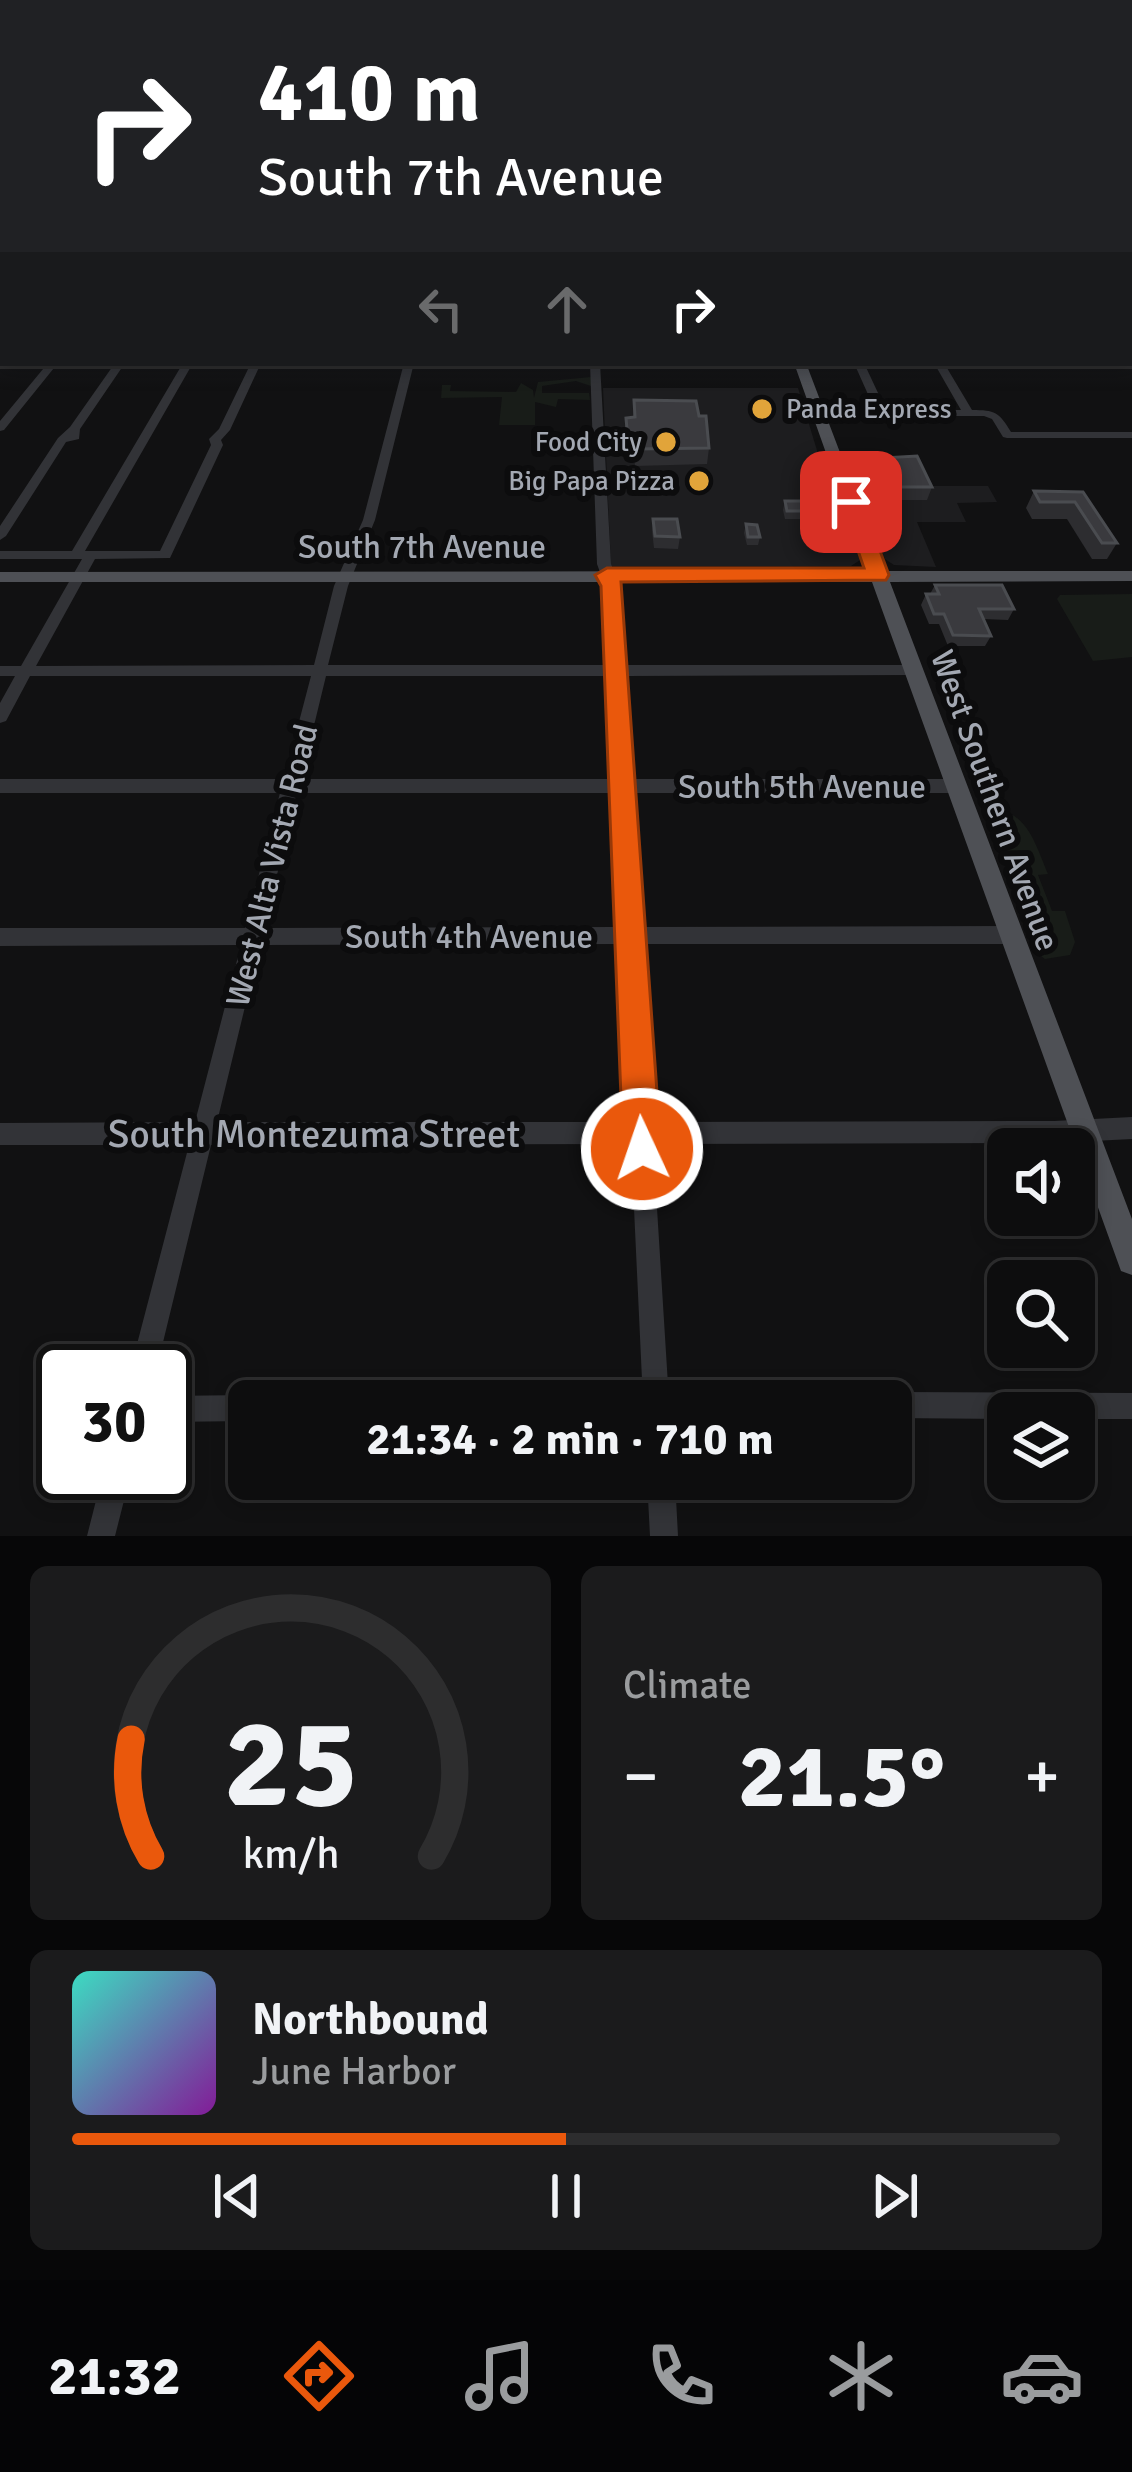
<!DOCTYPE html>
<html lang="en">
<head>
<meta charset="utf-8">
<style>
  body { margin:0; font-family:Signika,sans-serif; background:#1b1b1c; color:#f1f3f6; height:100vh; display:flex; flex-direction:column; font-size:45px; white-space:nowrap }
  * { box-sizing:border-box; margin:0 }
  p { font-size:39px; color:#9a9c9e }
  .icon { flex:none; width:66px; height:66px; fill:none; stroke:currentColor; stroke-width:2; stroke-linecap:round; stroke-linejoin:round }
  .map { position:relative; height:1536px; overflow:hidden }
  .sheet { display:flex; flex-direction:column; gap:30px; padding:30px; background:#070708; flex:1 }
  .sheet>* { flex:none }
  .top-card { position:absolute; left:0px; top:0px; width:1134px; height:366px; box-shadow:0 6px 18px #0003,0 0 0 3px #2d2d2e; background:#202124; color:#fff; overflow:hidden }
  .fabs { position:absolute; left:987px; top:1128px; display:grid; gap:24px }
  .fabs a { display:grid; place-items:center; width:108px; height:108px; border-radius:18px; background:#0d0d0e; box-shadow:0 6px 18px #0003,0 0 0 3px #2d2d2e; font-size:60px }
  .speed { position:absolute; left:36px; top:1344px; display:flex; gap:24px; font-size:60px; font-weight:700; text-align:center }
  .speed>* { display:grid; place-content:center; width:156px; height:156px; border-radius:50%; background:#0d0d0e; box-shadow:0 6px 18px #0003,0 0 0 3px #2d2d2e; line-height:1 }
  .speed .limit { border:6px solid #111; border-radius:18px; background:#fff; color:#111 }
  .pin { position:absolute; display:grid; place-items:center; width:102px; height:102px; color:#fff; margin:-51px; border-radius:24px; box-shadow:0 6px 18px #0006 }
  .me { position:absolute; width:132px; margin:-66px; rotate:357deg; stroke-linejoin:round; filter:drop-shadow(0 0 9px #0008) }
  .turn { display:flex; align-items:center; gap:42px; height:252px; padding:0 60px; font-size:54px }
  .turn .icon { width:156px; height:156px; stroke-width:2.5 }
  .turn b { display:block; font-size:84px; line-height:102px }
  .lanes { display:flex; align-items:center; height:114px; padding:0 60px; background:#0003; justify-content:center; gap:60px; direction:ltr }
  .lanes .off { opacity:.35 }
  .big { font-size:90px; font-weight:800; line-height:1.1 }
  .sheet .card { flex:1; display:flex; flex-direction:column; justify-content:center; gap:18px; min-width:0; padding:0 42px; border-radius:18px; background:#1b1b1c }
  .sheet .dial { align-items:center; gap:0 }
  .dial svg { height:312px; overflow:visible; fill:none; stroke:#2d2d2e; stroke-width:7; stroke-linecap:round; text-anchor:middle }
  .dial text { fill:#f1f3f6; stroke:none }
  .song { display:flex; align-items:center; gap:36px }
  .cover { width:144px; height:144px; border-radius:18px; background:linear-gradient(135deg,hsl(170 70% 55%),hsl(290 70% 35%)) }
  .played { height:12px; border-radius:6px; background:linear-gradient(90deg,#ea580c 50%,#2d2d2e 50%) }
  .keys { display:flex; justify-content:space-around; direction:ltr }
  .heat { display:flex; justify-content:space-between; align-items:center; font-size:66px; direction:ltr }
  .sheet .tiles { flex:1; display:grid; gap:30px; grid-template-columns:1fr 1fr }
  .card:last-child { grid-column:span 2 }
  .trip { position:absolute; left:228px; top:1380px; width:684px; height:120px; border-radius:18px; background:#0d0d0e; box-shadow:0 6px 18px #0003,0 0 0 3px #2d2d2e; font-weight:800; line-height:120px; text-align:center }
  .tab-bar { display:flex; height:192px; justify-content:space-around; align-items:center; background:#050506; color:#9a9c9e }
  .tab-bar .icon { width:84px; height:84px }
  .tab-bar .selected { color:#ea580c }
  .tab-bar b { font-size:54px; color:#f1f3f6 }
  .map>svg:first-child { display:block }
  .built { fill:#1d1d1f }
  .green { fill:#181c18 }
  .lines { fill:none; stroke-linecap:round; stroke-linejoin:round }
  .minor { fill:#323337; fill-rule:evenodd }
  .major { fill:#4e5055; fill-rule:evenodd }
  .wall { fill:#2d2d30 }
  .building { fill:#3a3a3e; stroke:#4a4c50; stroke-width:3 }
  .route { fill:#ea580c; stroke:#983908; stroke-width:3 }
  .poi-dot { fill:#e1a43a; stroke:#0c0c0d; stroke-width:4.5 }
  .labels { text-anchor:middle; stroke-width:12; stroke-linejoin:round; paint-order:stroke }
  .far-poi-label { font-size:27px; fill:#a3a8b2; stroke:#0c0c0d; text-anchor:end }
  .street-label { font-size:33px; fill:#a3a8b2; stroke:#0c0c0d }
  .near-street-label { font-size:39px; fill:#a3a8b2; stroke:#0c0c0d }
</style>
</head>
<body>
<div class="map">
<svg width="1132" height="1536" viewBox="0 0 1132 1536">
  <rect width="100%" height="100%" fill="#111112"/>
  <path class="built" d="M603,388H798L826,480L860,560L851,566H611Z
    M848,466H916L926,486H988L997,502L957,503L966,522H917L936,567L894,565L885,559Z"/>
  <path class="green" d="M591,377V386L576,381L542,386V393H589L590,400L558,399L556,407L535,402V425H499L502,397L441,398L442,385H451L450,391L516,392L521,383L533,390L534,398L538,382Z
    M1132,594V657L1093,661L1057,599L1060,595Z
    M986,808C1027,809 1034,841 1048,874L1038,875L1052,911H1065L1075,942L1070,955L1045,959L1041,956Z"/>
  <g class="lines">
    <path class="minor" d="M0,174H3V176L0,177Z
      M0,198H3V202H0Z
      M1131,199H1132V203H1131Z
      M0,214H3V218H0Z
      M1131,228H1132V232H1131Z
      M0,246H3V250H0Z
      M3,276V284L0,285V277Z
      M1131,293L1132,294V300L1131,299Z
      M1131,316H1132V322H1131Z
      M3,359V363H7L0,369V360Z
      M48,363H58L4,430L0,431V421Z
      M115,363H125L80,429L79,439L66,442L6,536L0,540V526L58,438L70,427Z
      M183,363H193L85,551H160L211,445L209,439L219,429L251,363H261L230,430L221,440L223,445L170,558L95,559L36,666L314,665L334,586L363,520L404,363H414L375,520L348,586L328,665H609L605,586L597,564L590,363H600L611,564L619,586L624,665H913L920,670L913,675L624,676L631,779H956L962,781L964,786L962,791L956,793H632L640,927L1011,926L1018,929L1021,935L1018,941L1011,944H641L652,1122L1054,1121L1132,1117V1139L1054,1143L653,1144L669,1401H643L631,1144L211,1145L156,1371H130L189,1145H0V1123L195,1122L241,945L0,946V928H245L280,793H0V779H284L311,676H30L6,721L0,723V703L15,676H0V666H21L82,559H0V551H72ZM326,676H609L614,779H301ZM297,793H615L621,927L264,928ZM622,944L630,1122H217L260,945Z
      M854,363H864L886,410H961L934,363H944L972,410C995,410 999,412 1011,432H1132V438H1007L1003,437L992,419L984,416H815V412L819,411L875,410Z
      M891,1392L1132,1393V1419H1074V1413H1008V1419L891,1418V1401H879L882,1396Z
      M249,1395L259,1401H249V1421L165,1422V1396Z
      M103,1473H131L115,1536H87Z
      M647,1479H675L678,1536H650Z"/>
    <path class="major" d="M794,363H806L885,571H1132V581L890,582L1132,1219V1275L1121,1271L1117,1260L872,582H0V572L868,571Z"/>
  </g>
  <path class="wall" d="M634,400L699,416L709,448L707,464L635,466L634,456H627L625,434L626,418L633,417Z
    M881,458L932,487L927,500H894L877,470Z
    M1034,491L1083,492L1117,543L1107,559H1092L1067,519H1032L1026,508Z
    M785,501L811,511L809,519H785L783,510Z
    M653,519L680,537L678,549L654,548L652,531Z
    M746,524L760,537L758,545H747L744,533Z
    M935,585L1014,609L1008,620L983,619L991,636L985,646H948L939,624H929L921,605L926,594H930Z"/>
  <path class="building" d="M634,400L696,401L699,416H706L709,448L636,449L635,440H628L626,418L635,417Z
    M917,456L932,487H899L881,458Z
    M1034,491L1083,492L1117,543H1102L1075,502H1040Z
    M785,501H808L811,511H787Z
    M653,519H677L680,537L655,536Z
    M746,524L757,525L760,537H748Z
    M935,585H1002L1014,609H979L991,636L953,635L944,614H934L926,594H939Z"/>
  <linearGradient id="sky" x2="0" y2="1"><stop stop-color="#09090a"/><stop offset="0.45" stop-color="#323844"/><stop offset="1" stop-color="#323844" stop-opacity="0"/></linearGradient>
  <rect width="1132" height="389" fill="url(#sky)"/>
  <path class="route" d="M851,496L862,502L889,575L886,580L621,582L661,1149L655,1162L642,1167L629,1162L623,1149L601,586L595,575L607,568H864L841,502Z"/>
  <g class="poi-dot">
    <circle cx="762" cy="409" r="12"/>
    <circle cx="666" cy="442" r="12"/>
    <circle cx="699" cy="481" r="12"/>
  </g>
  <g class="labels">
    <g class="far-poi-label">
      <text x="786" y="418" text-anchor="start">Panda Express</text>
      <text x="642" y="451">Food City</text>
      <text x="675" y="490">Big Papa Pizza</text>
    </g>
    <g class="street-label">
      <text x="422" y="558">South 7th Avenue</text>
      <text x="802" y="798">South 5th Avenue</text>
      <text transform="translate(996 800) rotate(70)" y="12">West Southern Avenue</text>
      <text transform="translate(271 865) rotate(-76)" y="12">West Alta Vista Road</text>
      <text x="469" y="948">South 4th Avenue</text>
    </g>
    <g class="near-street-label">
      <text x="314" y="1147">South Montezuma Street</text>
    </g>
  </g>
</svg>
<div class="fabs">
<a><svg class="icon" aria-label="sound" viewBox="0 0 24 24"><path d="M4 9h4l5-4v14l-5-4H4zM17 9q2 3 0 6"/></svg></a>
<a><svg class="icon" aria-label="search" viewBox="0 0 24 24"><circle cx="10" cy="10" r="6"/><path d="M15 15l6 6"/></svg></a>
<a><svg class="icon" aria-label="layers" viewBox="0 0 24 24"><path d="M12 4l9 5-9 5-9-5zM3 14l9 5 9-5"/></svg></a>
</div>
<div class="speed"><div class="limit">30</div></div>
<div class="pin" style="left:851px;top:502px;background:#d93025"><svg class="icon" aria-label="arrive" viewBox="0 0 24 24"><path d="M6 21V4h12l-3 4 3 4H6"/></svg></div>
<svg class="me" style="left:642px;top:1149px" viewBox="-20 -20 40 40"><circle r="17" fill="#ea580c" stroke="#fff" stroke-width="3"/><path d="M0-11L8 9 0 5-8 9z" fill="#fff"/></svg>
<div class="trip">21:34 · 2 min · 710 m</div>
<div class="top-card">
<div class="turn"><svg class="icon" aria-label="right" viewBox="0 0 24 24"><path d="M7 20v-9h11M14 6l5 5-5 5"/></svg><div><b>410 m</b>South 7th Avenue</div></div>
<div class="lanes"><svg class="icon off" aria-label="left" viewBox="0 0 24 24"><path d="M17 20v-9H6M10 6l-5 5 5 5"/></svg><svg class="icon off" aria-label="ahead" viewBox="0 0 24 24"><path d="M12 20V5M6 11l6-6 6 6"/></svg><svg class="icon" aria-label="right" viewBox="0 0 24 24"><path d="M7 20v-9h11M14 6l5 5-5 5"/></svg></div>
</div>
</div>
<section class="sheet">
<div class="tiles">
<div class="card dial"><svg viewBox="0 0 100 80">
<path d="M14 69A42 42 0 1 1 86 69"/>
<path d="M14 69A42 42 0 0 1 9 39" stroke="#ea580c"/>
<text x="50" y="56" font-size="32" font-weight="700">25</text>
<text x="50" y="72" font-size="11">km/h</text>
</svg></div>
<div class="card"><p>Climate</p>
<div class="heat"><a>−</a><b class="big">21.5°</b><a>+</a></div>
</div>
<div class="card">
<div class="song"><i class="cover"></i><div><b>Northbound</b><p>June Harbor</p></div></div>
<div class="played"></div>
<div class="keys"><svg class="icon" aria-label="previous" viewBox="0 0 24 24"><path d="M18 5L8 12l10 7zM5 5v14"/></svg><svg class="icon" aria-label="pause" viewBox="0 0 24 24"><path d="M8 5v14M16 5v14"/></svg><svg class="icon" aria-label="next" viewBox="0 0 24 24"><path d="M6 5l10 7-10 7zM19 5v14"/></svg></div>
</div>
</div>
</section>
<nav class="tab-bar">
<b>21:32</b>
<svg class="icon selected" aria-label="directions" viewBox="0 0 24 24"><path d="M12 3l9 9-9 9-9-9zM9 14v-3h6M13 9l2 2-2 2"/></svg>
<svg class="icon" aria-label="music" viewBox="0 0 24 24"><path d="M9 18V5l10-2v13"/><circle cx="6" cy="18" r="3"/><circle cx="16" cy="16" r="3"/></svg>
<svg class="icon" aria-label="phone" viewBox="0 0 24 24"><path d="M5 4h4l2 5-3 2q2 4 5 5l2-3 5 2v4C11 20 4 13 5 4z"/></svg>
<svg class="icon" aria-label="climate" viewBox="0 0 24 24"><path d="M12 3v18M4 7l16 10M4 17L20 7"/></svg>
<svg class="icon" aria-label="car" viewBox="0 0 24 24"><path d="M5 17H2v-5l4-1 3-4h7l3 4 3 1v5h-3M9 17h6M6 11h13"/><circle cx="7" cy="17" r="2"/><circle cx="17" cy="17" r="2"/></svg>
</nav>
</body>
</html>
